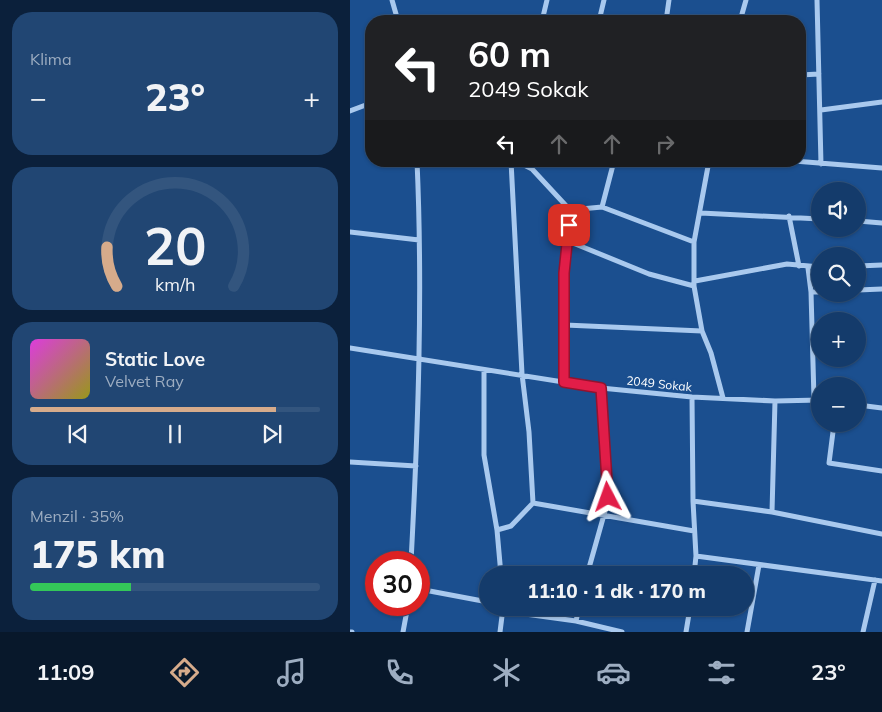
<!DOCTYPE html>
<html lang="tr">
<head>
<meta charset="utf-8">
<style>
  body { margin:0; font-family:Mulish,sans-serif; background:#214673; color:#f1f3f6; height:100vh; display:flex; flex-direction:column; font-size:19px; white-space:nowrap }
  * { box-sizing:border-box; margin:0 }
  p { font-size:16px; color:#9dadc1 }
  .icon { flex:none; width:28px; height:28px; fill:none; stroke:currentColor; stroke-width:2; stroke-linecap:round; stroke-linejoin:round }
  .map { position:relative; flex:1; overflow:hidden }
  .drawer { display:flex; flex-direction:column; gap:12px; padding:12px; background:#0b203b; width:350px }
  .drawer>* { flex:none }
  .banner { position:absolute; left:15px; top:15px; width:441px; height:152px; border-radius:20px; box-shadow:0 1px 4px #0004,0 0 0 1px #33557e; background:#202124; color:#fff; overflow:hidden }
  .tools { position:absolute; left:461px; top:182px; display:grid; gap:10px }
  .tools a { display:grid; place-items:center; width:55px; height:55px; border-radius:50%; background:#143b6b; box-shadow:0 1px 4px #0004,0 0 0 1px #33557e; font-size:25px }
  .speed { position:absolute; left:15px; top:551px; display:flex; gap:10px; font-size:25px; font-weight:700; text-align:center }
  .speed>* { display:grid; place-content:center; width:65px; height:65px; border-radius:50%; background:#143b6b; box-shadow:0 1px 4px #0004,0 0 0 1px #33557e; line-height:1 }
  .speed .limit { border:8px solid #d22; background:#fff; color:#111 }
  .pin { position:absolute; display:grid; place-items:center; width:42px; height:42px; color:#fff; margin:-21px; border-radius:10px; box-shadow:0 2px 8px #0006 }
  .me { position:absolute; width:55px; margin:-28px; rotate:356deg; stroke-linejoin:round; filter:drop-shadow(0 0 4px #0008) }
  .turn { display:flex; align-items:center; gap:18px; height:105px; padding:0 20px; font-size:22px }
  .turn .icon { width:65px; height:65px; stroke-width:2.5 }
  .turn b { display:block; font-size:35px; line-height:42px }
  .lanes { display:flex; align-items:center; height:48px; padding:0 20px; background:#0003; justify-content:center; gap:25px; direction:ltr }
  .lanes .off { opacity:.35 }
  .big { font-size:38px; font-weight:800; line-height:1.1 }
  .drawer .widget { flex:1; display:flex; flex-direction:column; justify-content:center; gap:8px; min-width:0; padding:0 18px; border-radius:20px; background:#214673 }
  .drawer .dial { align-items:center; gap:0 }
  .dial svg { height:130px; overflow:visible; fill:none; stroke:#33557e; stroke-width:7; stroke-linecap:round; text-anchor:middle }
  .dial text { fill:#f1f3f6; stroke:none }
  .song { display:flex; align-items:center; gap:15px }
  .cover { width:60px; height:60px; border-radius:8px; background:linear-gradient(135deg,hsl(300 70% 55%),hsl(60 70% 35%)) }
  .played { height:5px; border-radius:2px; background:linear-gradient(90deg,#d6ab8b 85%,#33557e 85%) }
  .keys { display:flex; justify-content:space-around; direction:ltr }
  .heat { display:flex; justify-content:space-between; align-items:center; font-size:28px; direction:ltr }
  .charge { height:8px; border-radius:4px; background:linear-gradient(90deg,#34c759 35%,#33557e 0) }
  .trip { position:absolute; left:129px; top:566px; width:275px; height:50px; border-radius:25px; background:#143b6b; box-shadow:0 1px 4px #0004,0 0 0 1px #33557e; font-weight:800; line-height:50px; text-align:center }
  .dock { display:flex; height:80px; justify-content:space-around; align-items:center; background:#08182b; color:#9dadc1 }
  .dock .icon { width:35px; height:35px }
  .dock .current { color:#d6ab8b }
  .dock b { font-size:22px; color:#f1f3f6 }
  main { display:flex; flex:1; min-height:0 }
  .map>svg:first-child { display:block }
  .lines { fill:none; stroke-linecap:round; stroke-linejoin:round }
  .minor { stroke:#a9c9ee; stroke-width:5 }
  .route-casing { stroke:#92132f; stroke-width:12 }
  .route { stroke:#e11d48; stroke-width:9 }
  .labels { text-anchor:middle; stroke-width:5; stroke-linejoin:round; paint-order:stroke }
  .street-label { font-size:12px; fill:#fff; stroke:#1b4f8f }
</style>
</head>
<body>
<main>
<section class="drawer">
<div class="widget"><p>Klima</p>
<div class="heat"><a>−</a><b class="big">23°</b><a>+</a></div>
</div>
<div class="widget dial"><svg viewBox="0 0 100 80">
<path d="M14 69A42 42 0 1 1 86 69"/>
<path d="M14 69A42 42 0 0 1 8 45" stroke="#d6ab8b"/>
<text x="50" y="56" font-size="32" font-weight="700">20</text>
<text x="50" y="72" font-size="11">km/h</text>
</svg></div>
<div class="widget">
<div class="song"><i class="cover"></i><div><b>Static Love</b><p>Velvet Ray</p></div></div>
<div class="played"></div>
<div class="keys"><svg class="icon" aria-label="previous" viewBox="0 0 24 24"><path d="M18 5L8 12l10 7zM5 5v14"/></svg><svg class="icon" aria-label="pause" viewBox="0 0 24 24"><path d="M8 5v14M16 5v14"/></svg><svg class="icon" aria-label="next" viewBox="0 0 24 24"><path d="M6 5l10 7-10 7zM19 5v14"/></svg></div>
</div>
<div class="widget"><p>Menzil · 35%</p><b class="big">175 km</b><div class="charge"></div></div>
</section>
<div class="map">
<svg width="532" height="632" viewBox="0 0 532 632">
  <rect width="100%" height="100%" fill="#1b4f8f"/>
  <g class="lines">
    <path class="minor" d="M42,0L48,21
      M467,0L471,164
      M192,21L197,0
      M249,21L254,0
      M316,21L319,0
      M390,21L396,0
      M450,75L469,74
      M471,110L532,102
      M0,111L21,103
      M166,161L182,169L220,210L214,273V382
      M359,161L344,242V286L352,331L361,353L373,398
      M444,161L532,168
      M182,169L184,161
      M252,207L264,161
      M220,210L252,207L344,242
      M351,213L470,219
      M439,216L449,266
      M508,221L532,223
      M0,232L69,240
      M218,241L299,274L344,286
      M508,266L532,265
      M458,268L461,292L464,399
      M345,281L437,264L470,267
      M508,290L532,289
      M461,292H470
      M215,325L352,331
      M0,348L251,388L342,397L425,401L470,400
      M134,370V455L147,530L151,575
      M342,397L343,501L346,556L344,575
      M508,405L532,408
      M484,424L479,463L532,471
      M0,462L66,466
      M343,501L422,512L532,534
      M183,503L344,531
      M422,512L425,401
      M147,530L161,526L183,503L179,432L172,374L161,161
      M346,556L532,581
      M61,562C68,429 73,295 67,161
      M237,575L259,497L251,388
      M69,589L138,602
      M158,608L168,613L226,621L272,632
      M226,621L229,608
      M0,632H2
      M53,632L58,605
      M150,632L153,608
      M336,632L340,608
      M397,632L409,565
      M513,632L525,580"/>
  </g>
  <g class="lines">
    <g class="route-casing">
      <path id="route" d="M219,225L214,273V382L251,388L258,497"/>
    </g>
    <use href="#route" class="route"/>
  </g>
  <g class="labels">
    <g class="street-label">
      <text transform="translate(309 384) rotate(6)" y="4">2049 Sokak</text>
    </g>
  </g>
</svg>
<div class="tools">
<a><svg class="icon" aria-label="sound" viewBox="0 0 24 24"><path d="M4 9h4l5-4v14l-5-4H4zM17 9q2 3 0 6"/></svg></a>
<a><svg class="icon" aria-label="search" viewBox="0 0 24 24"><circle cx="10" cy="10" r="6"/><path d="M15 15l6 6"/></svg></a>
<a>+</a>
<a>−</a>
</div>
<div class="speed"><div class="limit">30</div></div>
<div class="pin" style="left:219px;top:225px;background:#d93025"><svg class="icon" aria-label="arrive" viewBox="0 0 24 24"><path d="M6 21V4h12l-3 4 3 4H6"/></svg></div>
<svg class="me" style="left:258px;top:497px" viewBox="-20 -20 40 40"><path d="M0-17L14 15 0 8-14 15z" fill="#e11d48" stroke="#fff" stroke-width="4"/></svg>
<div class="trip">11:10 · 1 dk · 170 m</div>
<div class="banner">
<div class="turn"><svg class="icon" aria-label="left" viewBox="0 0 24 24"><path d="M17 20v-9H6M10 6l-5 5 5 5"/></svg><div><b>60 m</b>2049 Sokak</div></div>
<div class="lanes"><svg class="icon" aria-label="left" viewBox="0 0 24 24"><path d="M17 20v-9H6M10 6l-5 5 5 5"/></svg><svg class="icon off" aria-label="ahead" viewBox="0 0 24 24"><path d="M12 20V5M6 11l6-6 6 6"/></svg><svg class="icon off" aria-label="ahead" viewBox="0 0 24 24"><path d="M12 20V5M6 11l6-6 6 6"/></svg><svg class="icon off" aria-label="right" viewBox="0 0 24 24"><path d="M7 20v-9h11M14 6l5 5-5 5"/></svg></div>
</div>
</div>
</main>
<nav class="dock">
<b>11:09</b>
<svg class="icon current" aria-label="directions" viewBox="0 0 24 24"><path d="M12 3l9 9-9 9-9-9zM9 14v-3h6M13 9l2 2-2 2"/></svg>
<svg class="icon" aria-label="music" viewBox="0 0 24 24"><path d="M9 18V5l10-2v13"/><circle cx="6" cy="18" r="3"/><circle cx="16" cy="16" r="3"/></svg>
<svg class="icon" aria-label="phone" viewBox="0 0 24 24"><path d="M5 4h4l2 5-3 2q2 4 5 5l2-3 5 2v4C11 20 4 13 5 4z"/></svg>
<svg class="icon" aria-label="climate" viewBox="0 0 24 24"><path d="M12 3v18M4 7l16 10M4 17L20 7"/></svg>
<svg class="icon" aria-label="car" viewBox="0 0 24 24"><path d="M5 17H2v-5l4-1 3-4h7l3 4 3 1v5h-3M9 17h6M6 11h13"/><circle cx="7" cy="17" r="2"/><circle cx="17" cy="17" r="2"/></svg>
<svg class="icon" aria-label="filters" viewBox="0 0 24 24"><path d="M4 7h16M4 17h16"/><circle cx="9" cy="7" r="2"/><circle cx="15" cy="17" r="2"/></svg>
<b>23°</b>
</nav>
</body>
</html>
